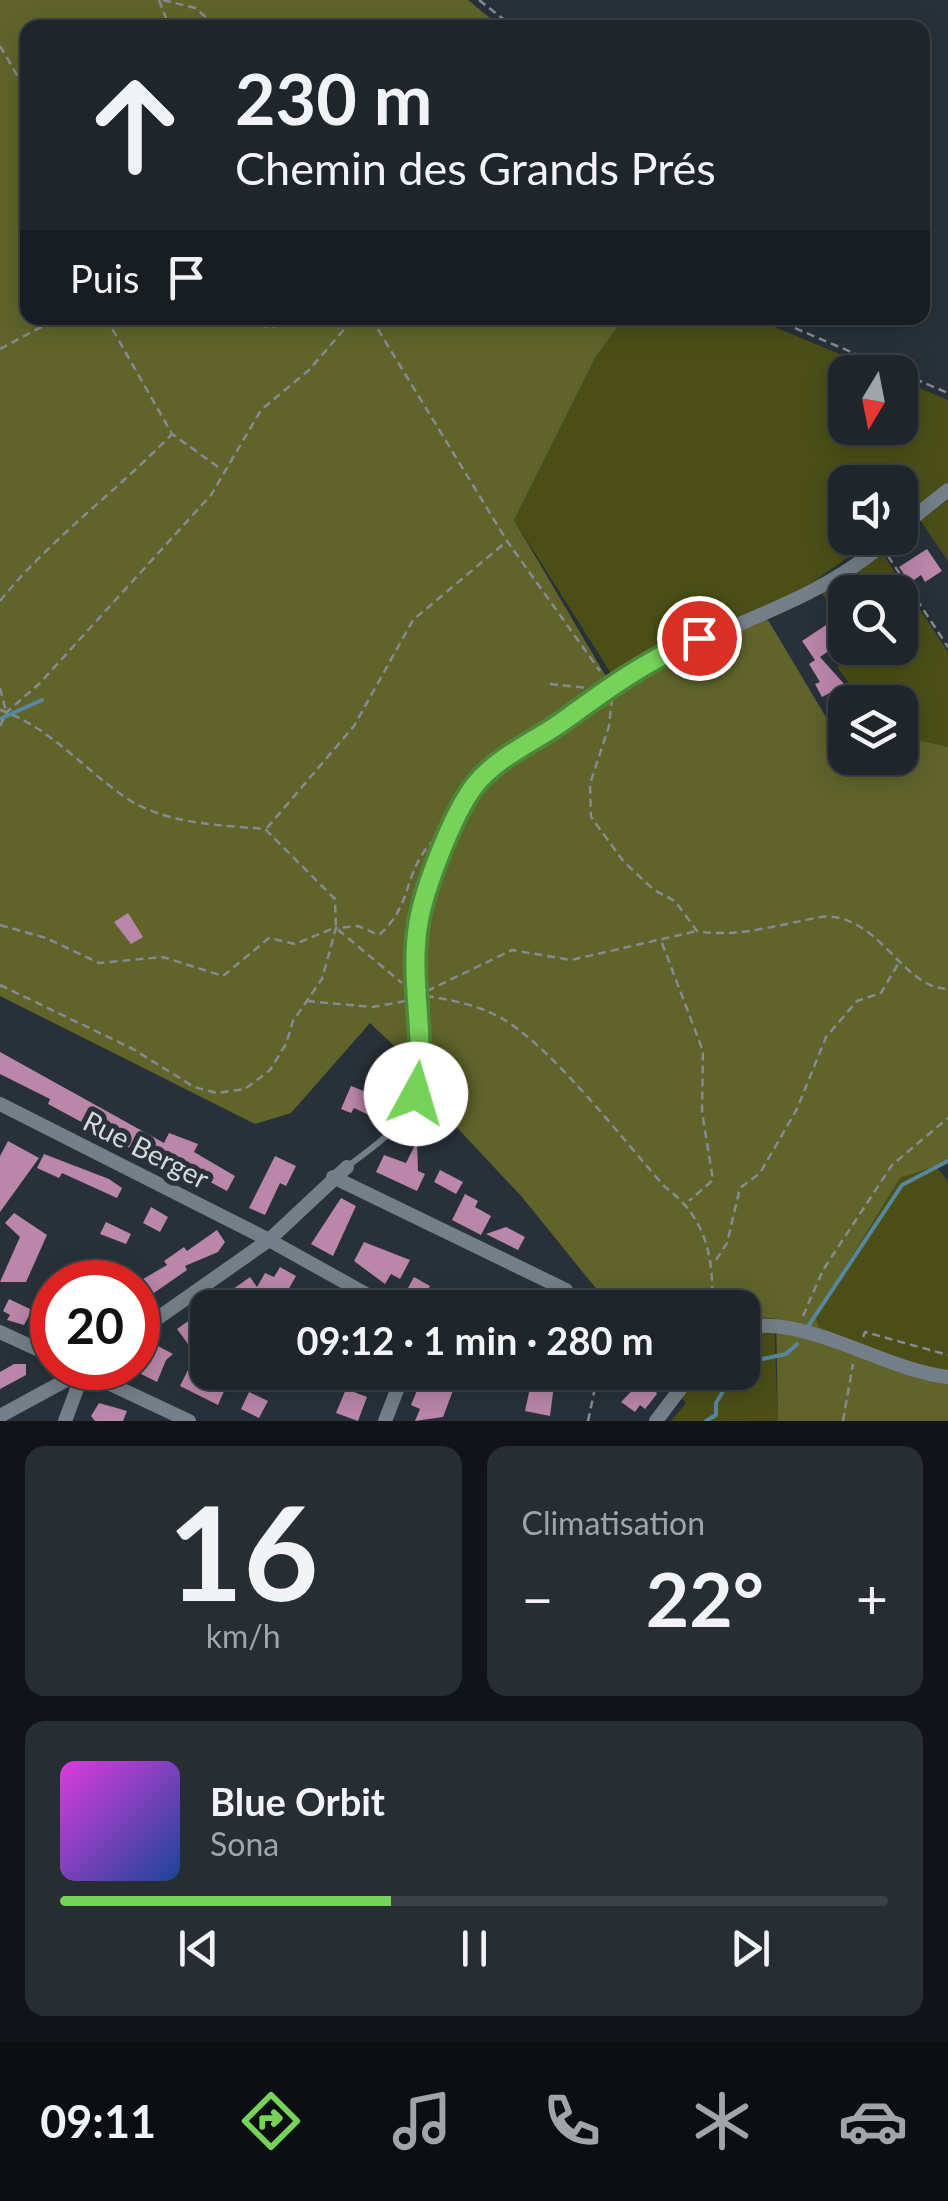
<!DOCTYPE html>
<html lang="fr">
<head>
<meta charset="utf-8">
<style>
  body { margin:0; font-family:Lato,sans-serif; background:#262d33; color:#f1f3f6; height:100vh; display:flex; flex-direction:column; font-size:38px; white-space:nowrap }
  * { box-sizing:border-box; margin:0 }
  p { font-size:32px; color:#a1a5a9 }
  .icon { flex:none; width:55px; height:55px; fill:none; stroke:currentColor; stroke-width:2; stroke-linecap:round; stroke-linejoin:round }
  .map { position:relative; height:1421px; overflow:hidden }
  .drawer { display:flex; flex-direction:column; gap:25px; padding:25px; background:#101418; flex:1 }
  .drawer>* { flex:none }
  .hud { position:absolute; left:20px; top:20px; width:910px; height:305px; border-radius:20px; box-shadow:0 5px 25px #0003,0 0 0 2px #3c4247; background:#1e252b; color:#f1f3f6; overflow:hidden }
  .needle { width:65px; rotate:190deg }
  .buttons { position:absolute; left:828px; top:355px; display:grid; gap:20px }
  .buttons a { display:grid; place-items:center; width:90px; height:90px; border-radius:20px; background:#1e252b; box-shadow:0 5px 25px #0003,0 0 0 2px #3c4247; font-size:50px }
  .speed { position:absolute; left:30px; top:1260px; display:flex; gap:20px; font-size:50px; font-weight:700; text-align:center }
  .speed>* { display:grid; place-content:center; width:130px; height:130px; border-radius:50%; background:#1e252b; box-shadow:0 5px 25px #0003,0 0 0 2px #3c4247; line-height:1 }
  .speed .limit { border:15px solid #d22; background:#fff; color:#111 }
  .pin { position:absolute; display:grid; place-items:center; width:85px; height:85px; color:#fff; margin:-42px; border:5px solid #fff; border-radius:50%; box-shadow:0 2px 10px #0007 }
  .me { position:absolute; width:110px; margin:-55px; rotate:6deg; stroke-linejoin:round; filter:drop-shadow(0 0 8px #0008) }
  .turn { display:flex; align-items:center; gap:35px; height:210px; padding:0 50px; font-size:45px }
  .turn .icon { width:130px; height:130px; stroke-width:2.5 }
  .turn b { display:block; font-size:70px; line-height:85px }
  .then { display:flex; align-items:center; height:95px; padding:0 50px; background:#0003; gap:20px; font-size:38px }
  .big { font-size:75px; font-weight:700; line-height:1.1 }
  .drawer .tile { flex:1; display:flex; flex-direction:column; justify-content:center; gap:15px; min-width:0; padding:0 35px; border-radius:20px; background:#262d33 }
  .drawer .dial { align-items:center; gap:0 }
  .dial b { font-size:130px; line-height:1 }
  .song { display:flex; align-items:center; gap:30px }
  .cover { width:120px; height:120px; border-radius:15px; background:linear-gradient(135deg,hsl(300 70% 55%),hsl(220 70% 35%)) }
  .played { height:10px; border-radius:5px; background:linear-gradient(90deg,#77d25a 40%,#3c4247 40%) }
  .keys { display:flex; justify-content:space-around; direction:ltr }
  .heat { display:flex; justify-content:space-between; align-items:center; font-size:55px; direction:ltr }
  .drawer .tiles { flex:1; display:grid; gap:25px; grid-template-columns:1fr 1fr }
  .tile:last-child { grid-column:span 2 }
  .trip { position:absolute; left:190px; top:1290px; width:570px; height:100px; border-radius:20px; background:#1e252b; box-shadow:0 5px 25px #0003,0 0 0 2px #3c4247; font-weight:700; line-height:100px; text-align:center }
  .dock { display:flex; height:160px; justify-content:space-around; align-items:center; background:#0c0f11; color:#a1a5a9 }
  .dock .icon { width:70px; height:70px }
  .dock .on { color:#77d25a }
  .dock b { font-size:45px; color:#f1f3f6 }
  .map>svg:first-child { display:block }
  .green { fill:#4b4f17 }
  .forest { fill:#60642b }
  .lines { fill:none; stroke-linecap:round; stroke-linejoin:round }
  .stream { stroke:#58879d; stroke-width:4 }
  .building { fill:#ba86aa }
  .path { stroke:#858b92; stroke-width:2.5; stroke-dasharray:8 5; stroke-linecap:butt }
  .lane { stroke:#757f89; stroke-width:6 }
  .street { stroke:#757f89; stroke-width:14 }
  .route-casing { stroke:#4d883a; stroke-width:25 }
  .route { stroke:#77d25a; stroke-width:18 }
  .labels { text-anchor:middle; stroke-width:10; stroke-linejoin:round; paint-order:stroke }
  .street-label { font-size:28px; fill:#d5dadf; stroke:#283139 }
</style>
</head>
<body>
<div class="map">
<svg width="948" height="1421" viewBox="0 0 948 1421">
  <rect width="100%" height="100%" fill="#283139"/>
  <path class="green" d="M624,318H753L883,372H845V428H900V380L948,400V486L900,520V482H845V538H875L792,597L684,637L614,678L514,520L595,358Z
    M948,500V561L920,520Z
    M883,554L948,652V747L923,741L900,743V702H848L843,695L852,687L837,667L871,648H900V592H845V619L822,594Z
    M936,1166L948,1181V1377L819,1327L814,1316L900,1178Z
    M743,1315L774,1319L778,1421H671L686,1403L666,1377L671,1373L742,1372Z"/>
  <path class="forest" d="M0,0H468L501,27L28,28V318H624L595,358L514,520L611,685L731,627L768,620L845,749V758H900V743L923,741L948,747V1162L900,1178L815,1316L819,1327L948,1377V1421H778L776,1319L743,1315L742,1308L611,1307L522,1197L450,1120L407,1058L370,1023L291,1113L255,1124L0,996Z"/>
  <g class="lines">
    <path class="stream" d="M0,719L42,700
      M809,1325L902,1185L948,1161
      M706,1421L716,1415V1403L731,1378L755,1372L758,1360L786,1354L797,1344"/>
  </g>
  <path class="building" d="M927,549L942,571L925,582L921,575L910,583L899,567Z
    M826,625L836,646L820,657L845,685L822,697L815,684L820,682L809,664L815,660L802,641Z
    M128,913L143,937L131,944L114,922Z
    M0,1052L164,1143L169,1133L198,1144L194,1152L235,1176L227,1191L199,1176L191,1189L183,1185L190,1171L167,1159L163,1166L48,1104L50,1099L0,1074Z
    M351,1086L392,1102L382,1121L354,1108L351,1113L341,1109Z
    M8,1141L39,1158L0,1212V1156Z
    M417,1141L418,1171L425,1174L417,1191L376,1172L384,1155L406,1163Z
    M44,1154L109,1179L122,1188L117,1198L62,1173L59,1178L37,1168Z
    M275,1156L296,1166L286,1186L280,1183L265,1215L249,1208Z
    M440,1170L463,1182L456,1194L434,1182Z
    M465,1194L478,1201L475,1207L491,1216L481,1235L452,1220Z
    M341,1198L356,1206L333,1256L311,1244Z
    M151,1207L168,1217L160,1232L143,1223Z
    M14,1213L47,1235L26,1282H0L20,1237L5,1223Z
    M106,1222L131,1234L126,1244L100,1234Z
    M506,1227L525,1237L518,1250L486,1234Z
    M217,1230L225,1242L218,1252L185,1266L187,1270L138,1304V1282L167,1265L164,1261L184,1247L187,1251Z
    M364,1242L410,1260L400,1279L391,1274L385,1284L354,1261Z
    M280,1267L296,1276L287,1292L281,1289L278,1295L266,1289L241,1308H208V1330L188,1344L177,1329L250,1277L257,1287L265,1273L274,1277Z
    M414,1277L430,1286L419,1306L403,1297Z
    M301,1288L337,1308H309L298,1302Z
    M489,1293L515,1302L517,1294L532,1297L530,1308H477L480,1294Z
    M9,1299L32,1310L24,1325L7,1320L10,1315L3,1311Z
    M156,1345L173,1354L166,1360L157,1382L141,1374Z
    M14,1364H26V1375L0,1389V1372Z
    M188,1370L225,1389L218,1405L180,1386Z
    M229,1372H253L244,1391L224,1381Z
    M303,1372L335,1376L352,1372L342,1392Z
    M432,1372H460L443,1417L415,1421L420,1409L411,1405L418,1388L425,1391Z
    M648,1374L657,1394L645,1409L640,1405L635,1412L621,1402Z
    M537,1382L554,1385L550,1416L525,1411L530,1388L535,1390Z
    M346,1389L367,1397L358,1421L336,1413Z
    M249,1392L268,1401L259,1418L241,1409Z
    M99,1403L127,1411L123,1421H95L91,1416Z"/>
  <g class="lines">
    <path class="path" d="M159,0L170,28
      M163,0L195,8L219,28
      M479,0L515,28
      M0,46L28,94
      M106,318L172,434L221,469
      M134,318H141
      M221,318L270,327L310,318
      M371,318L507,541L600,671
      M771,318L948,393
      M0,349L58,318
      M888,556L948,647
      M0,601C50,539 116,492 172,434
      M550,684L588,688
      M0,688L6,711
      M612,698L609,726L590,784L591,817L624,862L654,890L675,901L697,931C731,937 762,929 796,922C808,920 823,915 834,917C885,925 904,988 948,989
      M0,710C48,726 82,767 122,795C162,824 218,825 265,829L335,899L336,928L402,983
      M0,726L7,712L40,683L211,495L261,410L309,370L354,318
      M267,828L354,726L413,620L506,542
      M0,925L46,938L99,963L163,957L223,976L269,938L295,944L334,928
      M662,943L703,1051L702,1112L713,1180L689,1201
      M0,985L133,1049L194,1087L217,1093L245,1089L270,1070L286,1044L293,1021L322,979L336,928L358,926L379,935C414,904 402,874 432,842
      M427,991L512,950L571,960L697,931
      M426,996C452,1000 483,1006 506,1021C556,1052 624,1141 665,1187C707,1218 714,1258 712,1308
      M307,1001L372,1007L406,1001
      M716,1260L727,1243L740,1188L760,1173L797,1109L826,1037L857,1001L881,993L898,964
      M803,1316L823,1270L892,1165L948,1118
      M863,1337L865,1332L948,1355
      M738,1372L742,1388
      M588,1421L596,1383L592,1372
      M843,1421L853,1364"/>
    <path class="lane" d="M348,1166C374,1146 404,1128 415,1095C427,1062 417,1031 415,997C411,932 435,839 473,786C493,759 576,710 608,685"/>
    <path class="street" d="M900,528L948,490
      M608,685C698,631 811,610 890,538
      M0,1104L269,1240L391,1308
      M333,1177L566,1290
      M742,1328C806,1314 884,1370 948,1377
      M0,1332L52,1356
      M138,1332L269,1240L347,1167
      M76,1368L189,1421
      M0,1416L83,1371
      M65,1421L84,1370
      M385,1421L404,1372
      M656,1421L693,1372"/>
  </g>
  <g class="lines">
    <g class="route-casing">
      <path id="route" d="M416,1094C427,1039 409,983 418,926C423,891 453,813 475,785C497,757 534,742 562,722C607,689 647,660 699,638"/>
    </g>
    <use href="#route" class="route"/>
  </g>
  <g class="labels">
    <g class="street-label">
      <text transform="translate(146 1150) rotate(27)" y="10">Rue Berger</text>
    </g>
  </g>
</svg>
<div class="buttons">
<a><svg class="needle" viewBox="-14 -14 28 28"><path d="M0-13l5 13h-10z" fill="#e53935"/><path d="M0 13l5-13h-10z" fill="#a1a5a9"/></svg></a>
<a><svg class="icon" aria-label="sound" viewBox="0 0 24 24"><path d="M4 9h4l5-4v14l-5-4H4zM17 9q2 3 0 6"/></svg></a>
<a><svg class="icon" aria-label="search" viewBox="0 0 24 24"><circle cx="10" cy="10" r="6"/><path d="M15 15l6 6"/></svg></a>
<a><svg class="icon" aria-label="layers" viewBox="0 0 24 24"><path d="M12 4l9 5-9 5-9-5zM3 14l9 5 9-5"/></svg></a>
</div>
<div class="speed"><div class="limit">20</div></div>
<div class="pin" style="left:699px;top:638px;background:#d93025"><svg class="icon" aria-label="arrive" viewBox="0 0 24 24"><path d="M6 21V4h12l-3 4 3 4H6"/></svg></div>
<svg class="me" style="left:416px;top:1094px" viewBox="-20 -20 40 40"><circle r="19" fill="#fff"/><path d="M0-13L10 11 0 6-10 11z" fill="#77d25a"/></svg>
<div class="trip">09:12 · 1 min · 280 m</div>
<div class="hud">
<div class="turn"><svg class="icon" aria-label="ahead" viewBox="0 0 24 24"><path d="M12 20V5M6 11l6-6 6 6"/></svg><div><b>230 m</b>Chemin des Grands Prés</div></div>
<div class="then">Puis<svg class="icon" aria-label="arrive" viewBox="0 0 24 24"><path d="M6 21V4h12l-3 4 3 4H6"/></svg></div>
</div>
</div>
<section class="drawer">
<div class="tiles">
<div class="tile dial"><b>16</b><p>km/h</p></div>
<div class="tile"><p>Climatisation</p>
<div class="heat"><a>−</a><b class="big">22°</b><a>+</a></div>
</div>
<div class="tile">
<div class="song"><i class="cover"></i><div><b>Blue Orbit</b><p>Sona</p></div></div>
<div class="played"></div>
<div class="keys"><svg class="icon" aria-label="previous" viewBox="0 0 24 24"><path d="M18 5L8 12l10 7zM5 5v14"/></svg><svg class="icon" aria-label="pause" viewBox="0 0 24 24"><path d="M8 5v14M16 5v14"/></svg><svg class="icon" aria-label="next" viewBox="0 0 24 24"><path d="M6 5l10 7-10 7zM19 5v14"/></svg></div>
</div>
</div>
</section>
<nav class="dock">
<b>09:11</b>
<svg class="icon on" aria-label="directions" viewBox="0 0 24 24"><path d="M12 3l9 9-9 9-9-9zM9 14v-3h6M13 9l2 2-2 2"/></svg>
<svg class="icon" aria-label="music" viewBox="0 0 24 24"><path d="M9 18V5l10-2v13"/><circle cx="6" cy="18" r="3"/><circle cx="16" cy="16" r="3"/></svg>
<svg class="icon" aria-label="phone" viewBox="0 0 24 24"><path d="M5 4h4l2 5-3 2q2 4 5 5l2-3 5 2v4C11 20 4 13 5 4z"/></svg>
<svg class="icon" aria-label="climate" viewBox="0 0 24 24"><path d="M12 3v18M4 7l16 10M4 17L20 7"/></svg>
<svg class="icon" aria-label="car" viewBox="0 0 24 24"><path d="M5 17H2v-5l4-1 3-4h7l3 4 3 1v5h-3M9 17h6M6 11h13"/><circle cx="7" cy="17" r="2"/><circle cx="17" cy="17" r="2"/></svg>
</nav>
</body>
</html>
